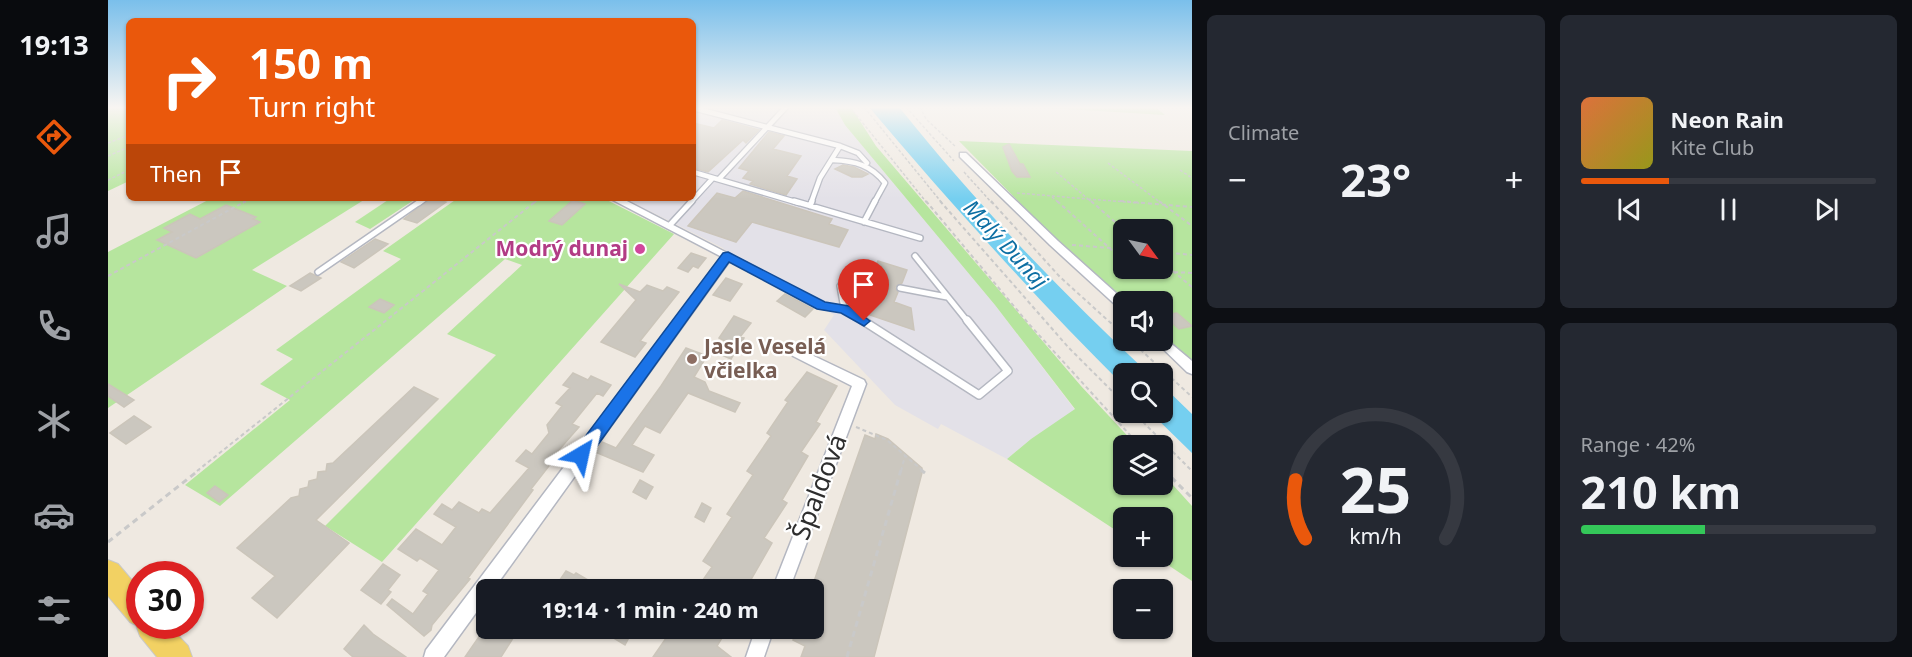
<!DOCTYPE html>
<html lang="en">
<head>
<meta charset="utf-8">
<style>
  body { margin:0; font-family:"Noto Sans",sans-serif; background:#242831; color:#f1f3f6; height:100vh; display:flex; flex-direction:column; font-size:22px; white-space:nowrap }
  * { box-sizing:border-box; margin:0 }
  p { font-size:20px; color:#9ea1a6 }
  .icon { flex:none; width:33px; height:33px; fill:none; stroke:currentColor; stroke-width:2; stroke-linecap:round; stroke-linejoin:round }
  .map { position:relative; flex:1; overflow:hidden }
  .drawer { display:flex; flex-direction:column; gap:15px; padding:15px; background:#0d0f14; width:720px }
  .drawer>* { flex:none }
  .guide { position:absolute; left:18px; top:18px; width:570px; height:183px; border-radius:9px; box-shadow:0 2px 4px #0004; background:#ea580c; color:#fff; overflow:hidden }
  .needle { width:39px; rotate:123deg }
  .tools { position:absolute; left:1005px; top:219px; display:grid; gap:12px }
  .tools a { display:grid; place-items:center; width:60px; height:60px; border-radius:9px; background:#171b24; box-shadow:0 2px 4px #0004; font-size:30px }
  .speed { position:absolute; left:18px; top:561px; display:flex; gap:12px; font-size:30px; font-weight:700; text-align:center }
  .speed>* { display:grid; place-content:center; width:78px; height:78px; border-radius:50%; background:#171b24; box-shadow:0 2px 4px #0004; line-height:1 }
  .speed .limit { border:9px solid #d22; background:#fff; color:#111 }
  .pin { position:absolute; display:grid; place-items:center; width:51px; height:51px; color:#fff; margin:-62px -26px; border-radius:50% 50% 50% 0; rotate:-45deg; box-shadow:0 0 6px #0007 }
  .pin .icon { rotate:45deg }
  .me { position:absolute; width:66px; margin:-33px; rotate:36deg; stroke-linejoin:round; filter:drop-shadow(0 0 4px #0008) }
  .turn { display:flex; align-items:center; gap:21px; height:126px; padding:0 24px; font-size:27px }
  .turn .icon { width:78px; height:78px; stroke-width:2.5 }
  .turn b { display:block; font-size:42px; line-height:51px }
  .then { display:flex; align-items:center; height:57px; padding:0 24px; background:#0003; gap:12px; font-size:22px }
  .big { font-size:45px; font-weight:700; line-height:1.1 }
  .drawer .card { flex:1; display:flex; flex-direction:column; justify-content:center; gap:9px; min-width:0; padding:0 21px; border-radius:9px; background:#242831 }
  .drawer .dial { align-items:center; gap:0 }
  .dial svg { height:156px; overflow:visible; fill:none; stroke:#363941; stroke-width:7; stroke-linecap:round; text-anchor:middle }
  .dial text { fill:#f1f3f6; stroke:none }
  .song { display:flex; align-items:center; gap:18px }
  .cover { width:72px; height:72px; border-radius:9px; background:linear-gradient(135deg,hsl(20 70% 55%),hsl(60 70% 35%)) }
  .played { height:6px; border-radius:3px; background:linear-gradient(90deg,#ea580c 30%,#363941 30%) }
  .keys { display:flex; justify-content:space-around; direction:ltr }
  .heat { display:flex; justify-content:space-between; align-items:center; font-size:33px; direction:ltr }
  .charge { height:9px; border-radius:4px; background:linear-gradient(90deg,#34c759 42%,#363941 0) }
  .drawer .tiles { flex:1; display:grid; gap:15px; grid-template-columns:repeat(2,1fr) }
  .trip { position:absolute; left:368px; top:579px; width:348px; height:60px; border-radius:9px; background:#171b24; box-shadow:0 2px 4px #0004; font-weight:700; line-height:60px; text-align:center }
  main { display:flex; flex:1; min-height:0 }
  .menu { display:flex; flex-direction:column; width:108px; justify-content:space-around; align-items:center; background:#090b0e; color:#9ea1a6 }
  .menu .icon { width:42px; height:42px }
  .menu .active { color:#ea580c }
  .menu b { font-size:27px; color:#f1f3f6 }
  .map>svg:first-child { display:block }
  .industrial { fill:#e3e1e8 }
  .green { fill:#b6e59e; fill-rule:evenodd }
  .water { fill:#75cff0 }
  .building { fill:#cbc7bf; stroke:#cbc5ba; stroke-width:1.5 }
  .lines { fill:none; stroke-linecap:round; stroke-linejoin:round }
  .lane-far2-casing { stroke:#b4b7c1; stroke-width:7 }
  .lane-far1-casing { stroke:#b4b7c1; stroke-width:8 }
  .lane-casing { stroke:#b4b7c1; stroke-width:10 }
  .street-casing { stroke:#b4b7c1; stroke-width:3 }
  .primary-casing { stroke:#c9c9c9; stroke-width:2 }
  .path-far2 { stroke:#c9c9c9; stroke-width:1.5; stroke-dasharray:3 2; stroke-linecap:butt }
  .path-far1 { stroke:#c9c9c9; stroke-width:2; stroke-dasharray:4 3; stroke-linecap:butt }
  .path { stroke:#c9c9c9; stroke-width:3; stroke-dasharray:6 4.5; stroke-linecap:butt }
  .lane-far2 { stroke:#fff; stroke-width:4.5 }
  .lane-far1 { stroke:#fff; stroke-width:5 }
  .lane { stroke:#fff; stroke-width:7 }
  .street { fill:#fff; fill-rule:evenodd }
  .primary { fill:#f2d163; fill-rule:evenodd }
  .route { fill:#1a73e8; stroke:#114b97; stroke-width:1.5 }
  .hotel-dot { fill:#d1479c; stroke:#fff; stroke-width:2 }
  .education-dot { fill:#8d6e63; stroke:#fff; stroke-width:2 }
  .labels { text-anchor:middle; stroke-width:4.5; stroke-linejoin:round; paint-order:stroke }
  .hotel-label { font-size:21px; font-weight:bold; fill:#b23c85; stroke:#fff; text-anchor:end }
  .education-label { font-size:21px; font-weight:bold; fill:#785e54; stroke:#fff; text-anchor:start }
  .water-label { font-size:22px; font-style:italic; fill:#0d6fa3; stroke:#fff }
  .near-street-label { font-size:26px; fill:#2e2e2e; stroke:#fff }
</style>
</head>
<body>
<main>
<nav class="menu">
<b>19:13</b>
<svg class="icon active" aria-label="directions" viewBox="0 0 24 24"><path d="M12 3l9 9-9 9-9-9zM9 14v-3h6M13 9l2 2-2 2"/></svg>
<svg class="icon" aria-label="music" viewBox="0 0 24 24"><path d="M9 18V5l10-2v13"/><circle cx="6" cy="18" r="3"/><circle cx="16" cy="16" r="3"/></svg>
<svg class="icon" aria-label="phone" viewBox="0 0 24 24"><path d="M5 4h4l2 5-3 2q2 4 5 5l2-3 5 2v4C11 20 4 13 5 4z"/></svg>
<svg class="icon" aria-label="climate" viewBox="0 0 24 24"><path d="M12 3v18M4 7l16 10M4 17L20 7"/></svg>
<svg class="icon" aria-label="car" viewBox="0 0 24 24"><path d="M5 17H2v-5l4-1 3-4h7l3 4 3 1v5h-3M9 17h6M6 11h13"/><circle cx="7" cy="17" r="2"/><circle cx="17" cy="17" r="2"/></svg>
<svg class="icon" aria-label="filters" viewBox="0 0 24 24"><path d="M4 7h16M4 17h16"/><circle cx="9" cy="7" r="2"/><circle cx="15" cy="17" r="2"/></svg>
</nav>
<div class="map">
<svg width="1084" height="657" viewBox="0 0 1084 657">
  <rect width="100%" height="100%" fill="#efe9e1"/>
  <path class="industrial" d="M585,107H727L737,125L887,305L967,410L923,439L899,459L833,424L830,429L787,405L716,330L726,315L623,260L615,248L516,198H585Z"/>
  <path class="green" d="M0,107H21V181L0,191Z
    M727,107H743L768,146L973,386L1028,445L1016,446V484H1054L1055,474L1084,506V581L1048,557L1054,556V518H1016L1015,535L899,459L923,439L967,409L887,305L737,125Z
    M924,107H1047L1057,115Z
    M851,141L1084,151V363L1055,336L1054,302H1016L965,257ZM1016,230H1054V268H1016Z
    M104,198H259L144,270L179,286L0,408V252Z
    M283,198H309L262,229L247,222Z
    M350,198H495L566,234L274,562L217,526L388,355L339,334L414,265L397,259L112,506L77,485L182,400L152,384L185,359L168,350L293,259L275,251Z"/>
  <path class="water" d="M761,107H791C867,202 952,291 1040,373L1016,374L1015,385C926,296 842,203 761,107Z
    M1055,386L1084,414V453L1043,413L1054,412Z"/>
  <path class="building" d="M614,120L651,130L638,143L635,140L600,172L585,168V123L606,128Z
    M661,132L676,136L665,149L693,156L679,176L689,179L678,195L642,184L645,181L635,178L641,171L631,168Z
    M901,144L912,164H915L922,177H909L904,171L895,147Z
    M735,165L746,167L760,174L754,177H744L727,169Z
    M635,191L724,219L721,224L740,230L731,247L644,222L628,242L580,226L609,193L627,198Z
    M323,198L338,202L309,223L296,219Z
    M465,200L477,204L454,225L441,221Z
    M118,205L148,217L145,219L152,222L88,258L49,240L64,232L56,228L82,214L92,219Z
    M267,239L280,244L246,268L233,262Z
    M583,253L598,258L590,268L585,266L580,272L570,268Z
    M770,261L799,270L794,283L787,287L790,292L786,302L803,308L806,330L753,312L751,291L756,292L760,284L766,282L764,275Z
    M202,273L213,278L193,291L182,286Z
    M618,278L634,284L622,301L605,295Z
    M511,284L532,292L539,285L555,291L559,287L571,292L532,341L538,343L527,357L493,342L528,300Z
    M677,294L705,309L697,317L669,301Z
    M272,299L286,305L276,313L261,307Z
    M1069,313L1084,326L1071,329L1055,315Z
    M626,316L643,323L632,337L636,338L623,359L609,353L617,341L611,338Z
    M578,348L599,356L586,377L597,382L601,391L632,403L627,412L580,393L552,433L537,426L524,445L546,455L535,472L487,452L494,442L508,448L553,386Z
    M699,372L729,386L708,422L712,424L693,452L700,456L674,500L679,503L656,538L664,543L637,590H588L604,567L595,561L624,517L619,514L645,475L639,471L663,436L659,433L680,402L677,400Z
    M465,373L480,380L483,376L503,385L495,396L489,393L464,424L471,427L449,452L451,453L423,489L425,490L360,578L362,579L324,625L323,630L316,636L279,605L284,599L305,614L320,594L315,591L331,570L312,558L309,561L290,549L308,529L334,545L348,527L326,514L334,504L344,510L351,502L371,513L374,509L382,513L421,468L408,461L418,450L424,454L441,433L439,425L454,406L448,403L462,388L455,385Z
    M0,384L26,400L16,407L0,396Z
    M306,387L330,399L208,520L241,543L169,618L144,598L167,576L129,548L183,498L191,496L192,489L200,487L201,481L209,479L210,472L218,471L219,464L225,463Z
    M26,416L43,427L18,444L2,433Z
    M768,434L780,439L814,468V473L766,657H693L697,646L685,640L689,628H705V590H703L757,435L767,439Z
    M532,480L545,487L538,499L525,492Z
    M107,486L120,495L111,502L99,493Z
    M594,503L603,508L596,522L587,517Z
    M275,564L292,575L280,590L283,592L273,604L253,590Z
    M458,571L466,575L468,573L497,590H445Z
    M256,625L265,634L298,657H245L236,649Z
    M377,628H397L407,635L393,657H357Z
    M489,628H526L517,645Z
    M565,628H620L609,646L623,657H545Z"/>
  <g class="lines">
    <g class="lane-far2-casing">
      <path id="lane-far2" d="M585,108L732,146L712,178L703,203
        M732,146L750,153L759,163
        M725,160C747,161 763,165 777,183L766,203
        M585,172L691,203
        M611,179L678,107
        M311,203L318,198
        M582,203L605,178"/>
    </g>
    <g class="lane-far1-casing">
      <path id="lane-far1" d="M686,201L812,238
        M702,206L704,201
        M756,222L767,201
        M561,226L584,201
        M620,256L714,306L736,309
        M807,256L860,322
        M210,272L313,201
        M792,288L839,297
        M756,322L736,309L732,286L740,275L762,279"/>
    </g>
    <g class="lane-casing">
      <path id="lane" d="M754,320L871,395L900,371L859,320"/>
    </g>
    <g class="street-casing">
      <path id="street" d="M852,153H858L950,241L1018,302H1016V310L1012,309L942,245L852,157Z
        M501,198H513L625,256L385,590H378V599L336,657H316L318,650L614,257Z
        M1054,336L1084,361V374L1079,372L1049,343L1047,340H1054Z
        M689,348L756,380L758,384L681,590H664L744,386L685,356L683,353L685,350Z
        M648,628H666L656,657H638Z"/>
    </g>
    <g class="primary-casing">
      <path id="primary" d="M0,560L10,564L32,590V626H61L80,646L84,657H49L32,636L28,625L22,622L0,596Z"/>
    </g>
    <path class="path-far2" d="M742,107L819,203
      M756,107L834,203
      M798,107L846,161
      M812,107L818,119L848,147
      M0,143L21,135
      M0,156L21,147
      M1000,163L1053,203
      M1072,170L1084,178
      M856,172L884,203
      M0,180L21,170
      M909,193L980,199L947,171
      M944,197L951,203
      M980,199L1031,203
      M980,199L985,203
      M135,203L144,198
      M426,203L432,198"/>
    <path class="path-far1" d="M818,201L920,323L1032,446
      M832,201L961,348L1016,403
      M883,201L952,277L1016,335
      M949,201L1016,261
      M983,201L1016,230
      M1012,201L1084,207
      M1051,201L1084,226
      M964,245L1016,249
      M1054,252L1084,255
      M1054,262L1084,287
      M1066,272L1084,273
      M0,276L138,201
      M1022,340L1084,397
      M1025,412L1084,471
      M748,427L779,440L815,471
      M1054,468L1057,471
      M89,471L428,201
      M793,471L797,456"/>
    <path class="path" d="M813,470L817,473
      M1056,470L1084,498
      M0,542L91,470
      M739,657L793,470"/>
    <use href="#lane-far2" class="lane-far2"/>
    <use href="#lane-far1" class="lane-far1"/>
    <use href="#lane" class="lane"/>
    <use href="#street" class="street"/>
    <use href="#primary" class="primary"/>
  </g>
  <linearGradient id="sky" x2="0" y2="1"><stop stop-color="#7abfeb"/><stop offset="0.54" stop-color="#f8f5f2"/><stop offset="1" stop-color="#f8f5f2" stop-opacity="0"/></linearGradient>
  <rect width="1084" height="199" fill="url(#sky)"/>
  <path class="route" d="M620,252L717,302L741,306L762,321L756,326L733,313L709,309L621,262L479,460L473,462L467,460L465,455L467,450L615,253Z"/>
  <circle class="hotel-dot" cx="532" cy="249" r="6"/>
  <circle class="education-dot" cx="584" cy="359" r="6"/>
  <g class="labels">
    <g class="hotel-label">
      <text x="520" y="256">Modrý dunaj</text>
    </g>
    <g class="education-label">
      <text x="596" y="354">Jasle Veselá<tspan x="596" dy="24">včielka</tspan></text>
    </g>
    <g class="water-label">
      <text transform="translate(898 244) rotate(47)" y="8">Malý Dunaj</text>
    </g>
    <g class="near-street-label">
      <text transform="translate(711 487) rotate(-69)" y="9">Špaldová</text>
    </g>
  </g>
</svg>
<div class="tools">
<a><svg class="needle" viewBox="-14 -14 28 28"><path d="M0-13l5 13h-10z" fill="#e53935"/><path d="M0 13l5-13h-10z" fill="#9ea1a6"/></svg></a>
<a><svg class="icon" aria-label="sound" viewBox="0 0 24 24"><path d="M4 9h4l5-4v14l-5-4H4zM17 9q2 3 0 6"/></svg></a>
<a><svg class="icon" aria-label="search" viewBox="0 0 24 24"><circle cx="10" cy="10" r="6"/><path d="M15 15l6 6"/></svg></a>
<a><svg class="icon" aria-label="layers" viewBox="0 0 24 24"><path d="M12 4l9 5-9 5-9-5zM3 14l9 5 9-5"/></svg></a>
<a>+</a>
<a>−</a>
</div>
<div class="speed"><div class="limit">30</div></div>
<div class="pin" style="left:756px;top:321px;background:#d93025"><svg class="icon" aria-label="arrive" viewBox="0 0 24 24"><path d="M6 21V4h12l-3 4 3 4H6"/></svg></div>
<svg class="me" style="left:473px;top:455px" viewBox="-20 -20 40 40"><path d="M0-17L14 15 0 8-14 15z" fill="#1a73e8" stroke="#fff" stroke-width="4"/></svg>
<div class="trip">19:14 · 1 min · 240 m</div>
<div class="guide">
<div class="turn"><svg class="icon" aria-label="right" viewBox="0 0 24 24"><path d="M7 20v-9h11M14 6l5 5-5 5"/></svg><div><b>150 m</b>Turn right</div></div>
<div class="then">Then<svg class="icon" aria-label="arrive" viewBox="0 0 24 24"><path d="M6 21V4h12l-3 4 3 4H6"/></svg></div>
</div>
</div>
<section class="drawer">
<div class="tiles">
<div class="card"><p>Climate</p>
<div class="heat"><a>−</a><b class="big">23°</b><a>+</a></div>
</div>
<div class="card">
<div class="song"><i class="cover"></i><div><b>Neon Rain</b><p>Kite Club</p></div></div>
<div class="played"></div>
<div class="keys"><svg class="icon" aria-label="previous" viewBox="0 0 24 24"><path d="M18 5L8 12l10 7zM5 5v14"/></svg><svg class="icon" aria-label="pause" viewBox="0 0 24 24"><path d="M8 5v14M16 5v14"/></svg><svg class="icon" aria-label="next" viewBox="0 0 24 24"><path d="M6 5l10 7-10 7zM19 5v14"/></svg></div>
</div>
<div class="card dial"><svg viewBox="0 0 100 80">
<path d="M14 69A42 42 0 1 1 86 69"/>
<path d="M14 69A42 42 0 0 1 9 39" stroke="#ea580c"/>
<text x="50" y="56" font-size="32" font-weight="700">25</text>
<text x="50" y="72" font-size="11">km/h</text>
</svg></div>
<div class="card"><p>Range · 42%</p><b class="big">210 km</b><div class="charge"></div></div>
</div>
</section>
</main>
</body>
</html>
